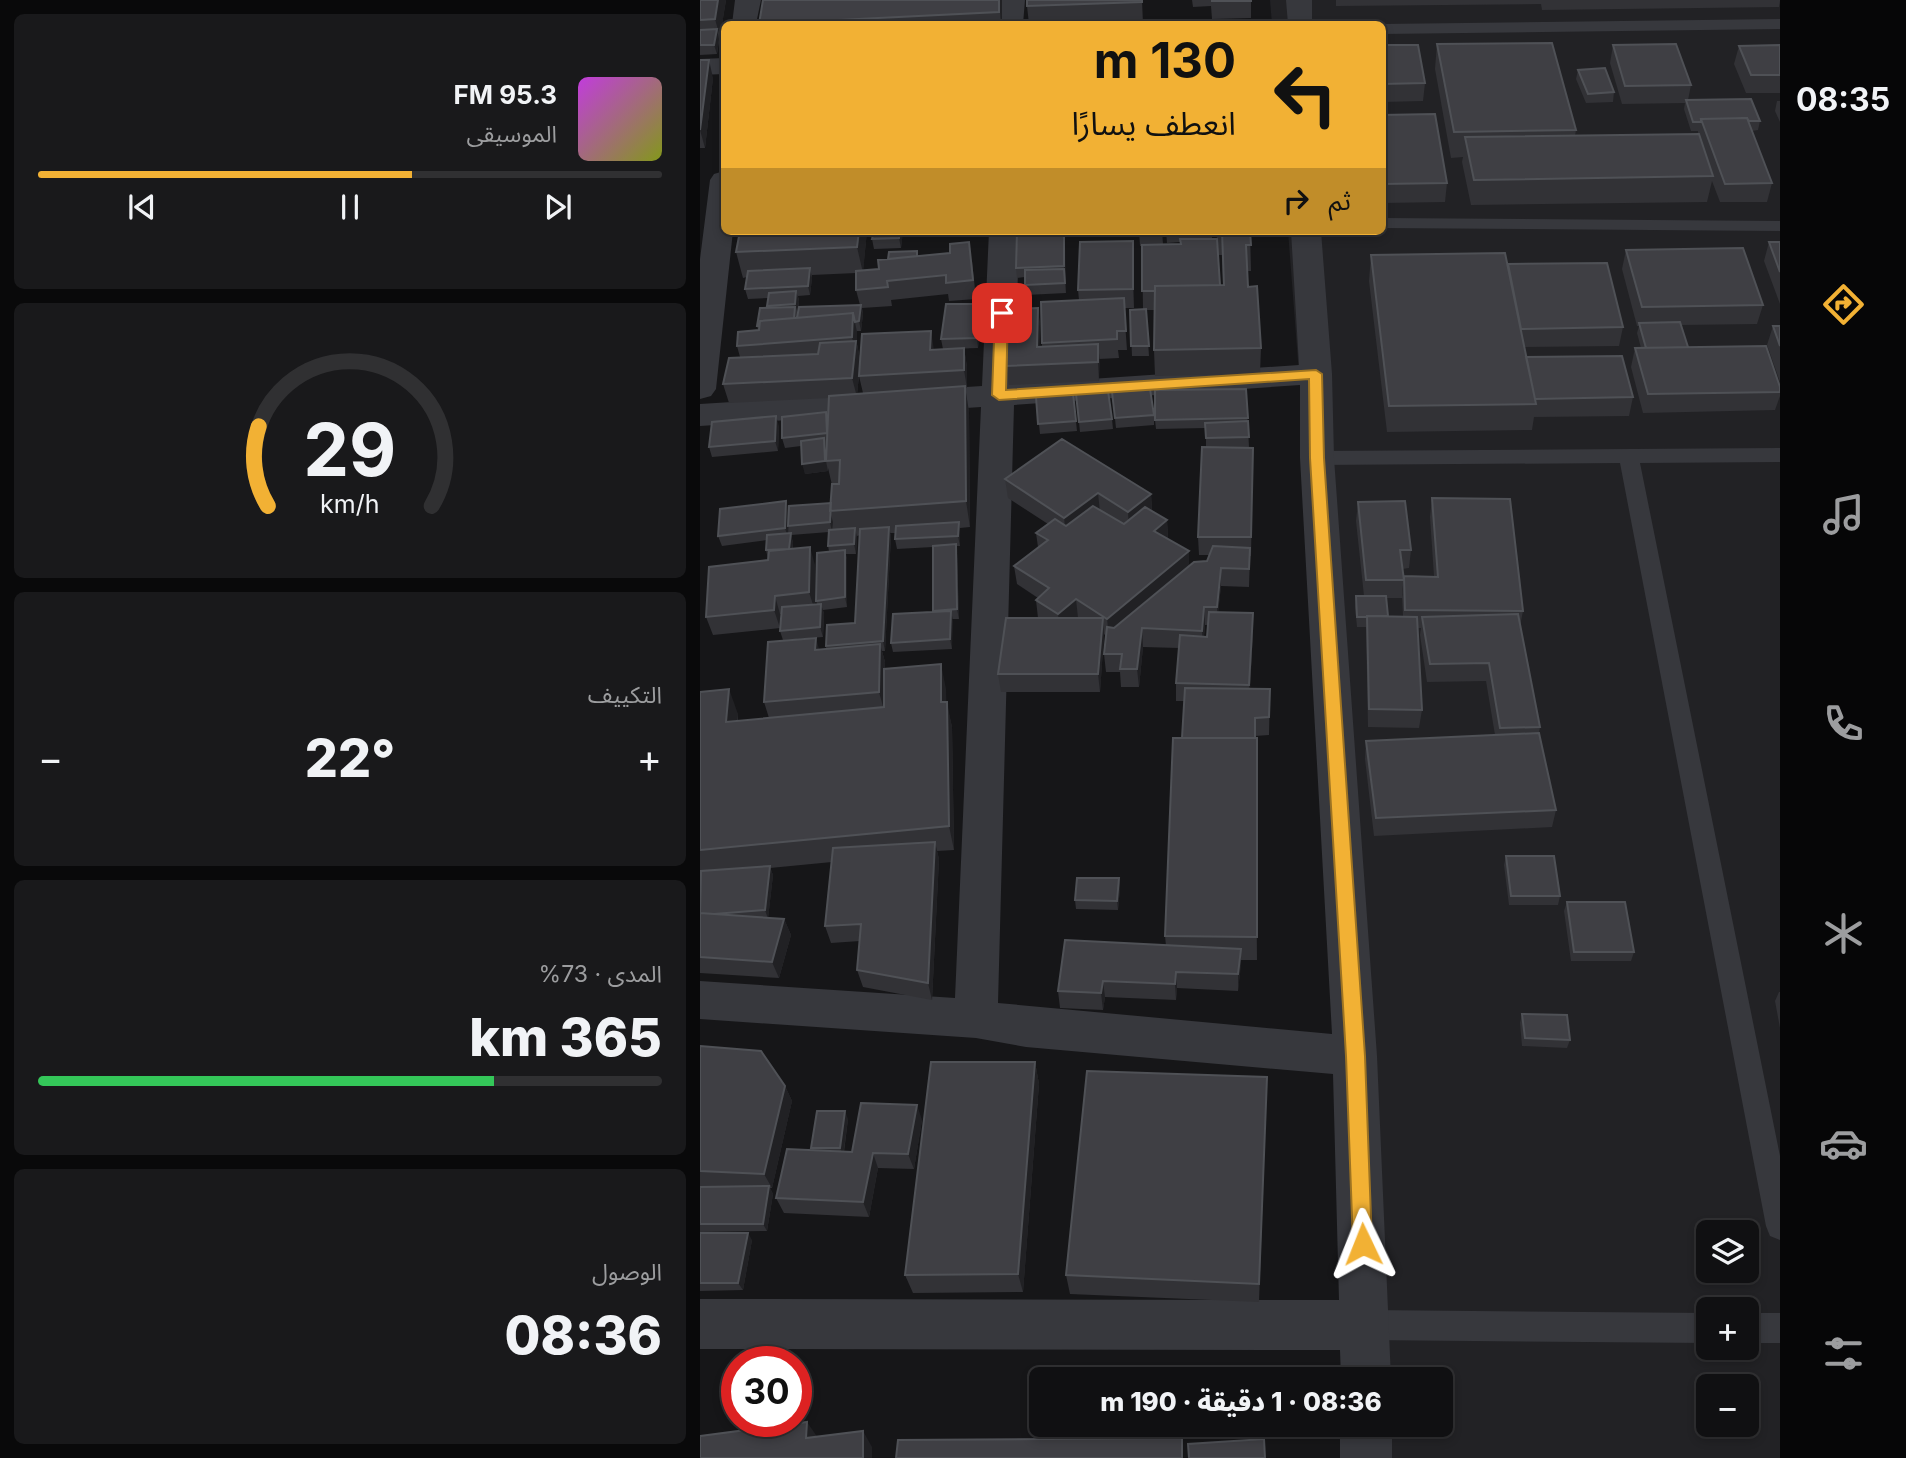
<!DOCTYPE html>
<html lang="ar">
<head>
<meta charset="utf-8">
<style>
  body { margin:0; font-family:Inter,"Noto Sans Arabic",sans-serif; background:#19191b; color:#f1f3f6; direction:rtl; height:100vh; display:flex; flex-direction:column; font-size:26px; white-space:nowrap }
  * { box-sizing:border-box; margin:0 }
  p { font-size:23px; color:#9c9d9f }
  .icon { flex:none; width:38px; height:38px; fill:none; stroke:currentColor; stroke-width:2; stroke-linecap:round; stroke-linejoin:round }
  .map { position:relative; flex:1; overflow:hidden; direction:ltr }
  .sheet { display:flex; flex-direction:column; gap:14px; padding:14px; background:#09090a; width:700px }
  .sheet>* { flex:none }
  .top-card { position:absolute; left:21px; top:21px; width:665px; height:214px; border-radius:10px; box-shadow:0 4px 10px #0003,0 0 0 2px #303032; direction:rtl; background:#f2b134; color:#111; overflow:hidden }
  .tools { position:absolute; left:996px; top:1220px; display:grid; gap:14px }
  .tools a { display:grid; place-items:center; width:63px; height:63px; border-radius:10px; background:#101012; box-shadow:0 4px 10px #0003,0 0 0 2px #303032; font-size:35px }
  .speed { position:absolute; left:21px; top:1346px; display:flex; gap:14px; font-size:35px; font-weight:700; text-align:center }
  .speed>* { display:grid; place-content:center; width:91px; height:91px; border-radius:50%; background:#101012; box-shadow:0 4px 10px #0003,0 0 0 2px #303032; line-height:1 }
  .speed .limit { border:10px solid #d22; background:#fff; color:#111 }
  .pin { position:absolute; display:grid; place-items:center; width:60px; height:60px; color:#fff; margin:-30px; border-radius:14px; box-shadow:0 4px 10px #0006 }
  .me { position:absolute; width:77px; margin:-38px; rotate:358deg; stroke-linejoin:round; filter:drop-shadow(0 0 5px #0008) }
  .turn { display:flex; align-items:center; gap:24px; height:147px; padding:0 35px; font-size:32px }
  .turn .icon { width:91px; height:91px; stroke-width:2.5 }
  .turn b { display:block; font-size:49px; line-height:60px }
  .then { display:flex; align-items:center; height:66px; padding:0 35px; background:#0003; gap:14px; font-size:26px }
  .big { font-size:52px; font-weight:800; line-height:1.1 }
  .sheet .card { flex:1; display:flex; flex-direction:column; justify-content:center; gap:10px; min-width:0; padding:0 24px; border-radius:10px; background:#19191b }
  .sheet .dial { align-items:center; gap:0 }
  .dial svg { height:182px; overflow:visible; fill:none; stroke:#303032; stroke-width:7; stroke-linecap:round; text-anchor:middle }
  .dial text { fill:#f1f3f6; stroke:none }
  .song { display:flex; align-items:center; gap:21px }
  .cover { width:84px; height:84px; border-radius:10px; background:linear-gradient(135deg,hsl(290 70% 55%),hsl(70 70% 35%)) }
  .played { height:7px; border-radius:4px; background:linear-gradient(90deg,#f2b134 60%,#303032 60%) }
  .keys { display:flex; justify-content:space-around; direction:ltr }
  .heat { display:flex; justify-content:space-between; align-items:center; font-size:38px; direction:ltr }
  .charge { height:10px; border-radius:5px; background:linear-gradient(90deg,#34c759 73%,#303032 0) }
  .trip { position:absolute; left:329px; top:1367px; width:424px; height:70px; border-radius:10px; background:#101012; box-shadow:0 4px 10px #0003,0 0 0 2px #303032; font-weight:800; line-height:70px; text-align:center; direction:rtl }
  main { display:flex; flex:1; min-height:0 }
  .dock { display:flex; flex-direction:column; width:126px; justify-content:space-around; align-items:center; background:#060607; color:#9c9d9f }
  .dock .icon { width:49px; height:49px }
  .dock .on { color:#f2b134 }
  .dock b { font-size:32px; color:#f1f3f6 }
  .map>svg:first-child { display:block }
  .built { fill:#222225; fill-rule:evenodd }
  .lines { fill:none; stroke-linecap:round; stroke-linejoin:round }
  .service { fill:#37383d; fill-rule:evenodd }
  .minor { fill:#37383d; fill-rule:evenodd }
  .wall { fill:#323236; fill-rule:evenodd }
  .shaded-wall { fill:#212124 }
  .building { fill:#3f3f44; stroke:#4f5156; stroke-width:2 }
  .route { fill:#f2b134; stroke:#9d7322; stroke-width:2 }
</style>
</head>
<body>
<main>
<nav class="dock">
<b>08:35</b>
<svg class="icon on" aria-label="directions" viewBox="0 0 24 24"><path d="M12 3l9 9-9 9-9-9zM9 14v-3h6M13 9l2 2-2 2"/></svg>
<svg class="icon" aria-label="music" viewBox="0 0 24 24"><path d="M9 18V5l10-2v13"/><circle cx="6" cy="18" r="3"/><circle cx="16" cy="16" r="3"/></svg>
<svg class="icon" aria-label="phone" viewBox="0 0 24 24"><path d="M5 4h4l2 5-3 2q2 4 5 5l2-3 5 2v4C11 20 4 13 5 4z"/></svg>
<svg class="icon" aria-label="climate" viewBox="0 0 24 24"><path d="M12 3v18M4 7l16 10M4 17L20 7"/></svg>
<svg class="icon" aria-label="car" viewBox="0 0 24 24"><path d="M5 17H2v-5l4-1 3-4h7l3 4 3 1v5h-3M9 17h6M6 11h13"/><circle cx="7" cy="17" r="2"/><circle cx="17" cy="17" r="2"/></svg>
<svg class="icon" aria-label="filters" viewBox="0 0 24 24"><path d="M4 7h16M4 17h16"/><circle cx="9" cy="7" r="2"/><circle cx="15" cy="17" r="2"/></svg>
</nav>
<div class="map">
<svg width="1080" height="1458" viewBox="0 0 1080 1458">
  <rect width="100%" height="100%" fill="#161618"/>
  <path class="built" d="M570,0H1080V1458H682L679,1425L740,1424V1379H676L588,231H682V24H572ZM1008,1232H1046V1270H1008ZM1008,1309H1046V1348H1008ZM1008,1386H1046V1424H1008Z"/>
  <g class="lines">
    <path class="service" d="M1080,19V29L682,34V24Z
      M682,218L1080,221V231L682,228Z
      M1080,448V462L940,463L1080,1156V1240L1070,1236L1066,1226L920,463L617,465L610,463L607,458L610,453L617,451Z
      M666,1310L1008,1313V1343L666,1340L656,1335L651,1325L656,1315Z
      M1046,1313H1080V1343H1046Z"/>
    <path class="minor" d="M35,0H61L56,24H32Z
      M299,0H325L323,24H299Z
      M586,0H612V24H588Z
      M24,58V74L0,75V59Z
      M24,171V231H33L16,389L11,396L0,399V259L10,180L14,174Z
      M289,231H319L315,384L599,365L591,231H621L632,374L634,458L677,1056L691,1379H641L640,1350L0,1349V1299L639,1300L633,1074L326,1047L276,1038L0,1019V981L255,998L281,407L0,426V404L282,386ZM600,385V458L632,1034L298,1003L314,405Z
      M640,1424H692V1458H640Z"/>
  </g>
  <path class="wall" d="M0,0H26L17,54L0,55Z
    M63,0H302V24H59Z
    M442,0L443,24H329L327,6Z
    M492,0H551V18L512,19L511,6L493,7Z
    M636,0H1080V1L1079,7L842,10L841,4L636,6Z
    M737,44L876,130L875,136L998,134V131H991L984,109L985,103L922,104L910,63L913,45L991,85L988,100L1060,121L1058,130L1052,131L1072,183L1067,202H1020L1012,181L1007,202L771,205L762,162L763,157L751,158L735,69Z
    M682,45L725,83L723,101L682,102Z
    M1080,45V93H1046L1034,64L1039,46Z
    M0,60L13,78L5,148H0Z
    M878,70L914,92L913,102L886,103L876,79Z
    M1077,101H1080V122L1075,111Z
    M682,115L747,183L745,202L682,203Z
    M40,231H167L163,270L179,269L218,256L272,261L276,299L249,301L248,294L191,300L192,306L162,308L163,314L161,331H157V344L160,359L234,350L264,348L267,367V388H265L269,412L270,527L260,528V546H256L257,553L259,619H252V649L193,652L191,643L233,612V547L197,549L195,539V533H190L191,536L185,651H182L185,662V669L246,689V702L252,727L254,850L237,851L239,859L232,1000L163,987L157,970L160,941L131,943L125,926L132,862L70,868L73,875L68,918L84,919L91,935L79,978L0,973V692L38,714V721L69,718L64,702L119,649H126V646L155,623L160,535L157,536L156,554H146L147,560V607L123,610L124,614L123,637L83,640L80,631L81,614H80V628L13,635L6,617L68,559L66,550L67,540L22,546L18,536L86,501L89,511L131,503L132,485L128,468V471L105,474L101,446L85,448L82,438L128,420L129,398L29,403L23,384L40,357L37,346L58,330L57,326L68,308V298L48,299L45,289L47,277L43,278L36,252ZM156,273V290L160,305L98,316L99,301L98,296L110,295L112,278V275ZM159,376L163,393L157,394ZM129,532L128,546L129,551L116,601L117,604L115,605V565L93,549V543L91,535Z
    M174,231H203L201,248L174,249L172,239Z
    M364,231L366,293L326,295L325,277L317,278L316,268Z
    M439,231H462L463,244H481L480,242L467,243L466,231H512V239H517L516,231H550L551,271H548V287L561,348L560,374L455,376L454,350V310H446L449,356H432L430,310L443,309L442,246H440ZM518,255H522L523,285H520Z
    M1069,242H1080V304L1064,261Z
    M926,250L1063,305L1057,324L981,325L988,347L1080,387V396L1075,410L943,413L931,367L935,348H941L937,333L939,326H937L922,269Z
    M671,255L808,264L923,327L919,346L824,347L827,357L933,397L929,416L834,417L832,430L687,432L669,281Z
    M434,260V308H424L427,350H418L419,358L399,359V381L309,385L306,366L338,308L340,326L339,347L342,346V343L379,300L378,290Z
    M282,314L278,348L243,349L241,339Z
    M1073,326H1080V382L1067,345Z
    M546,389L549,447H528L553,448L551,556H550L549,587L521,586L518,612L553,632L550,689H570L569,735L555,736L557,960H541L538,991L477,988L476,1000L405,997L403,1010L360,1008L358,991L466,946L465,936L482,738L484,701H476V683L479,648L443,647L439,687H421L420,672H406L404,654L406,636L404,634L400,692H301L298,674L338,618L336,600L338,598L317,584L314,566L338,547L336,533L348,524L308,498L305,479L451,494L452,511L467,520L468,539L489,551V567L507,561L509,555H499L498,537L506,447V428L456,429L455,420ZM505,625H508L507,637L504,636Z
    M412,392L454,415V425L416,428Z
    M373,393L377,431L340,434L336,397Z
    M376,394L412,419L413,429L380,432Z
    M79,426L78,451L12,457L9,447Z
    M732,498L823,611L820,626L840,727L839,733L856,810L852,827L674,836L665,759L666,741L795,735L786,681L727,682L720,635L721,628H717L722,710L719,728L668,727L666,627H657L655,606L656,596H664L656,521L658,502L711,550L709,568L702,569L704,580L702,598H686L688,616H703L702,595L704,576H734L730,517Z
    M806,856L860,896L858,905H809L804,865Z
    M419,878L420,887L418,910L376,909L375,900Z
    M867,902L934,952L931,961H871L864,911Z
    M1079,992H1080V1028L1075,1001Z
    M822,1014L870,1040L867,1048L822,1046L820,1023Z
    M0,1046L85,1086L92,1101L72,1188H70L73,1194L67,1231L0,1232V1187L19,1186H0Z
    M335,1062L339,1084L323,1292L213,1293L205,1275Z
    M567,1077L559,1302L370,1294L366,1275Z
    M148,1119L144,1152H152L222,1120L214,1169L178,1168L169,1217L84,1213L76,1198L112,1151L111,1148Z
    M0,1233L52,1240L43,1290L0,1291Z"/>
  <path class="shaded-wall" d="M18,0H26L20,37L15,19Z
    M299,0H302V24H301Z
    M17,29L19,39L17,54L14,45Z
    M9,60L13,78L5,148L0,130Z
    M159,231H167L163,273L157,247Z
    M200,231H203L201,248L199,238Z
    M364,231L365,239L366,293L364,266Z
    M433,241L434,260V308L433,289Z
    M110,268L112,278L110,295L108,286Z
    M96,291L99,301L98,314L95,304Z
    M280,304L282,314L278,348L277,338Z
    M161,305L163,314L161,331L159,321Z
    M338,308L340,326L339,365L337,347Z
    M153,313L157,332V344L160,360L157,397L152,378L155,351L152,337Z
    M231,331L234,350H230Z
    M398,344L400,363L399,381L398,362Z
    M264,348L267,367V388L264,370Z
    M265,386L269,412L270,527L266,501Z
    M76,416L79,426L78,451L75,441Z
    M124,438L126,447V461L128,471L105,474L102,464Z
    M398,493L400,512L366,536L364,518Z
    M451,494L452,512L429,530L428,512Z
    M86,501L89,511L88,538L85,528Z
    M130,512L133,522L132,532L130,522Z
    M467,520L468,539L454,531Z
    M259,522L260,532V546L258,536Z
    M189,527L191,536L185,651L183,641Z
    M155,528L157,538L156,554L154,544Z
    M91,533L93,543L92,558L89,549Z
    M256,544L257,553L259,619L257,609Z
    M110,547L115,565V611L109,592Z
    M145,550L147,560V607L145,597Z
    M489,551V570L409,637L407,619Z
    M521,568V586L517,625V607Z
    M75,596L80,614V628L74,610Z
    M376,599L378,618L360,632L358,614Z
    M121,604L124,614L123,637L120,627Z
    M504,607L505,625L503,649L502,631Z
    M251,611L253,621L252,649L250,639Z
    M553,613V632L549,703V685Z
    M403,618L404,637L400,692L398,674Z
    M442,628L443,647L439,687L437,669Z
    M116,638L121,656L115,650Z
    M180,644L185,662L184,710L179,692Z
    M241,664L246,689L247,727L241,702Z
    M29,689L38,714L35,747L26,722Z
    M247,702L252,727L254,850L249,826Z
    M235,842L239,859L232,1000L228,983Z
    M70,866L73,875L68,919L65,910Z
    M419,878L420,887L418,910L417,901Z
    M84,919L91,935L79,978L72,962Z
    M541,949V966L538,991V974Z
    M476,972L477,988L476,1000L475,984Z
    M403,981L405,997L403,1010L401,993Z
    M335,1062L339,1084L323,1292L318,1274Z
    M85,1086L92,1101L72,1188L64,1174Z
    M217,1105L222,1120L214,1169L208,1154Z
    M145,1111L148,1119L143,1156L140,1148Z
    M173,1153L178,1168L169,1217L163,1202Z
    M69,1186L73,1194L67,1231L63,1224Z
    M48,1233L52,1240L43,1290L38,1283Z
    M107,1422L118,1438H106Z
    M163,1431L172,1447V1458H163Z"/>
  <path class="building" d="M0,0H18L15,19L0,20Z
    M63,0H299V12L59,24Z
    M327,0H442V2L327,6Z
    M512,0H551V1H512Z
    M17,29L14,45H0V30Z
    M852,43L876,130L754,132L737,44Z
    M976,44L991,85L925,86L913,45Z
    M682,45H718L725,83L682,84Z
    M1080,45V75H1051L1039,46Z
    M0,60H9L0,130Z
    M905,68L914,92L888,94L878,70Z
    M1051,99L1060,121H1049L1047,118L1001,119V122H993L986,100Z
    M735,114L747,183L682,184V115Z
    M1047,118L1072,183L1025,184L1001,119Z
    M999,134L1013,176L774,180L765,137Z
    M40,231H159L157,247L36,252Z
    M174,231H200L199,238L172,239Z
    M317,231H364V266L316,268Z
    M439,231H462V235L439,236Z
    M466,231H505L467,233Z
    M522,231H550L551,245H546L548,287L557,286L561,348L454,350L455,286L524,285Z
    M480,239H517L520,285L455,286V291H442V245L481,244Z
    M433,241V289L378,290L380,242Z
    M269,242L273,280L246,283V275L187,281L188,287L156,290V271L179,269L178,260L250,253V244Z
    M1069,242H1080V272Z
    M1043,248L1063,305L942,307L926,250Z
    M217,251V256L188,259L189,252Z
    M805,253L836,404L689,406L671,255Z
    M907,263L923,327L821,329L808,264Z
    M110,268L108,286L45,289L48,271Z
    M364,269L365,283L325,285V270Z
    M96,291L95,304L67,306L69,293Z
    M424,298L426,331H417V339L342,343L341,302Z
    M246,304H280L277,338L241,339Z
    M161,305L159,321L155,322L153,313L97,318L99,307Z
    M95,307L94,318L60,321L59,326H57L60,308Z
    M338,308L337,347L398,344V362L306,366L309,309Z
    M446,309L449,346H431L430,310Z
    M153,313L152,337L37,346L38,332L59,330L60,321Z
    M980,322L988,347L946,348L939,323Z
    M1073,326H1080V346Z
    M231,331L230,350L264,348V370L159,376L162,334Z
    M156,341L152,378L23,384L29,358L118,354L120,343Z
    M1066,346L1080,387V392L948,394L935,348Z
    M922,356L933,397L835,399L826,357Z
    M265,386L266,501L130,511L132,484H139L140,460L126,461L129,396Z
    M450,389L454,415L415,418L412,392Z
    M546,389L548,418L455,420V390Z
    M408,391L412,419L379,422L376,394Z
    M373,393L376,421L338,424L336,397Z
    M126,412L127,433L82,438V417Z
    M76,416L75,441L9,447L12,422Z
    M548,421L549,437L506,438L505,423Z
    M124,438L125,461L102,464L101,441Z
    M362,439L451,494L428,512L398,493L364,518L305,479Z
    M502,447L553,448L551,537H498Z
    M732,498L810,499L823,611L705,610L704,576L738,577Z
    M86,501L85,528L18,536L20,509Z
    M705,501L711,550H700L704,580H666L658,502Z
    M131,503L130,522L88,526L89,506Z
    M393,506L424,524L445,507L467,520L454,531L489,551L407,619L376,599L358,614L336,600L349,588L314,566L348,540L336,533L355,519L366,526Z
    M259,522L258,536L195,539L196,526Z
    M189,527L183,641L126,646L127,625L155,623L160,529Z
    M155,528L154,544L128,546L129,530Z
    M91,533L89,549L66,550L67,535Z
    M256,544L257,609L233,611V546Z
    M513,546L550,548L549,569L521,568L517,607H504L502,631L442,628L437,669H420L422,654H404L407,627L414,628L494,562L507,561Z
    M110,547L109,592L75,596L74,610L6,617L9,567L68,560L69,551Z
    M145,550V597L116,601L117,553Z
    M656,596H686L688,616H667V617H657Z
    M121,604L120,627L80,631L82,607Z
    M251,611L250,639L191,643L193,614Z
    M509,612L553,613L549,685L476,683L480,635L507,637Z
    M818,614L840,727L800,728L789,663L730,664L722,617Z
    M667,616L717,617L722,710L669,709Z
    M306,618H403L398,674H298Z
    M116,638L115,650L180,644L179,692L64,702L68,642Z
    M241,664V702H247L249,826L0,850V692L29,689L26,722L184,707V669Z
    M485,688L570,689L569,717L555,718V738H482Z
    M839,733L856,810L676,818L666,741Z
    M473,738H557V937L465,936Z
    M235,842L228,983L157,970L161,924L125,926L133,848Z
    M806,856H854L860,896H811Z
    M70,866L65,910L14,914L0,913L1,871Z
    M377,878H419L417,901L375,900Z
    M867,902H925L934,952H874Z
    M0,913L84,919L72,962L0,957Z
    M365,940L541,949L538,974L476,972L475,984L403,981L401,993L358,991Z
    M822,1014L867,1015L870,1040L825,1038Z
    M0,1046L61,1051L85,1086L64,1174L0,1171Z
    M231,1062H335L318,1274L205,1275Z
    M387,1071L567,1077L559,1284L366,1275Z
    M161,1103L217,1105L208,1154L173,1153L163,1202L76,1198L87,1149L152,1152Z
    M117,1111H145L140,1148H111Z
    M69,1186L63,1224H0V1187Z
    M0,1233H48L38,1283H0Z
    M107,1422L106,1438L163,1431V1458H0V1436Z
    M482,1438V1458H196L198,1440Z
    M564,1439L565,1458H489L488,1444Z"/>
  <path class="route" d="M302,309L308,313L306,390L616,370L622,374L624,458L665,1056L672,1244L670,1251L663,1254L656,1251L653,1244L646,1056L610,458L609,379L299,400L292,395L295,313Z"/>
</svg>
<div class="tools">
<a><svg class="icon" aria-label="layers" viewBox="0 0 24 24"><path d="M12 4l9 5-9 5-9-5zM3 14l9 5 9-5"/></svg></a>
<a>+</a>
<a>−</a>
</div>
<div class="speed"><div class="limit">30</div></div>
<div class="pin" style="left:302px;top:313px;background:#d93025"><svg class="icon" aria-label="arrive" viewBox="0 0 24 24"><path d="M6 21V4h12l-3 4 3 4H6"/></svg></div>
<svg class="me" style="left:663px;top:1244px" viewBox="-20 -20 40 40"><path d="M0-17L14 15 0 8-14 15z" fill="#f2b134" stroke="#fff" stroke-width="4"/></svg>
<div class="trip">08:36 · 1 دقيقة · 190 m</div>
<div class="top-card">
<div class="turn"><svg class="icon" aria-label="left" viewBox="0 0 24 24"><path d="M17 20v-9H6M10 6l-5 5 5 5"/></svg><div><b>130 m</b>انعطف يسارًا</div></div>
<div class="then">ثم<svg class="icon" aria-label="right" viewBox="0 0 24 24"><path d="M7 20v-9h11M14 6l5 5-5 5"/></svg></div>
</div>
</div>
<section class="sheet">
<div class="card">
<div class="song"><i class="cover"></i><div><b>95.3 FM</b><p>الموسيقى</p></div></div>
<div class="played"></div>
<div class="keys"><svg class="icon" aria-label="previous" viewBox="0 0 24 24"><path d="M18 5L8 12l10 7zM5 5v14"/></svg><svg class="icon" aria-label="pause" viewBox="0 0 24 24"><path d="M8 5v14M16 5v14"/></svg><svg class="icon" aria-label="next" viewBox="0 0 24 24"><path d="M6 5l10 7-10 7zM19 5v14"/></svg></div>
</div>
<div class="card dial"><svg viewBox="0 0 100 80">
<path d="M14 69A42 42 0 1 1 86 69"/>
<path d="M14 69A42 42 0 0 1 10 34" stroke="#f2b134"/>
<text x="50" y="56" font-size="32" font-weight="700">29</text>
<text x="50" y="72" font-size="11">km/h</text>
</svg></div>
<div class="card"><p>التكييف</p>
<div class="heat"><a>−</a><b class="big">22°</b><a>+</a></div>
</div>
<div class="card"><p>المدى · 73%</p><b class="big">365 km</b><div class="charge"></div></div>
<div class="card"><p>الوصول</p><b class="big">08:36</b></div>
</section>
</main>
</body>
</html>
